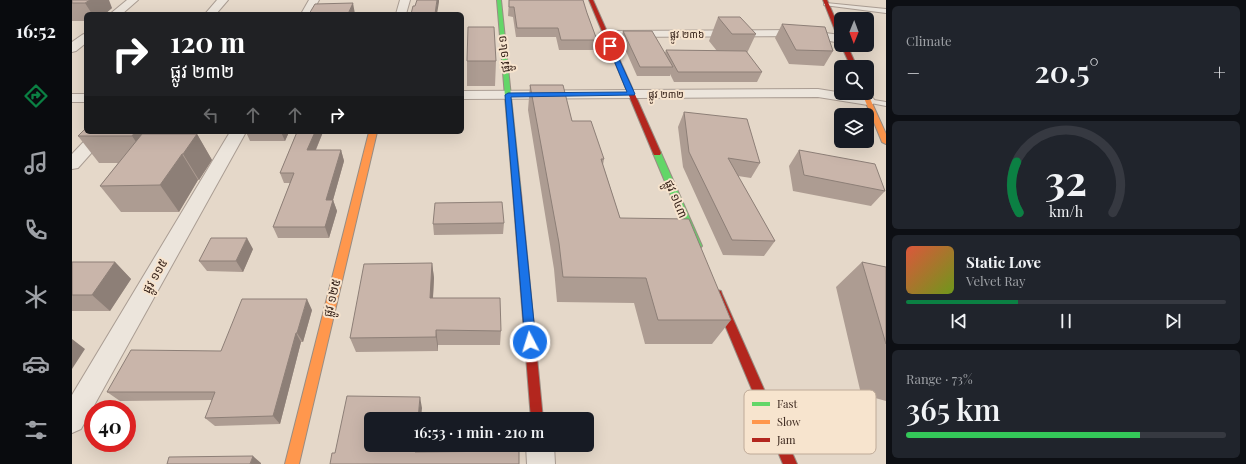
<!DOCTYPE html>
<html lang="en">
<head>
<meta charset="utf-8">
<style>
  body { margin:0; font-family:"Playfair Display","Noto Sans Khmer",serif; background:#20242c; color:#f1f3f6; height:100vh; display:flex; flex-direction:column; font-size:15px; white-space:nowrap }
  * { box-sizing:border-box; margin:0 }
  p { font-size:13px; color:#9ea1a6 }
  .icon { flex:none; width:22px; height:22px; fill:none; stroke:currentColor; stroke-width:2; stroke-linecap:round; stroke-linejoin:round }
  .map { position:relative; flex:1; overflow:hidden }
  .side { display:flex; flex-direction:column; gap:6px; padding:6px; background:#0d0f14; width:360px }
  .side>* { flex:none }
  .banner { position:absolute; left:12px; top:12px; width:380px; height:122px; border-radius:6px; box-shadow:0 4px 16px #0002; background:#202124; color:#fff; overflow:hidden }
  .needle { width:26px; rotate:181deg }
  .controls { position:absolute; left:762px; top:12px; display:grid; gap:8px }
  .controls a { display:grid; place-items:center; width:40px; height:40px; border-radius:6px; background:#171b24; box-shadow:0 4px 16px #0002; font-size:20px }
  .speed { position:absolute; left:12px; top:400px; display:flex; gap:8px; font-size:20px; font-weight:700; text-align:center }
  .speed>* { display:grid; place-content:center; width:52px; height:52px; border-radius:50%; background:#171b24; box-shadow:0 4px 16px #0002; line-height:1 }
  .speed .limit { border:6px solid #d22; background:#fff; color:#111 }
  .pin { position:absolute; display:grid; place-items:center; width:34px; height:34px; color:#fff; margin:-17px; border:2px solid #fff; border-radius:50%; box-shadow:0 1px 4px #0007 }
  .me { position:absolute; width:44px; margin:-22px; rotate:355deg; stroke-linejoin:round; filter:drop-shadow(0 0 3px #0008) }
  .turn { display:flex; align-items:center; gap:14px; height:84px; padding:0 20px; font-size:18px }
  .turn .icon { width:52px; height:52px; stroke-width:2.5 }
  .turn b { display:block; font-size:28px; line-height:34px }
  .lanes { display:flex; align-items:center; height:38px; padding:0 20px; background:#0003; justify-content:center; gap:20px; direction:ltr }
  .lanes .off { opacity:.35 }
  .big { font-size:30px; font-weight:600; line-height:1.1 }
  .side .tile { flex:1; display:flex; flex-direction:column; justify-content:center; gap:6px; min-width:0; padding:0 14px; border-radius:6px; background:#20242c }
  .side .dial { align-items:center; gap:0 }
  .dial svg { height:104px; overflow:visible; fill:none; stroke:#363941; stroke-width:7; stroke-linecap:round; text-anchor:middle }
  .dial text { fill:#f1f3f6; stroke:none }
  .song { display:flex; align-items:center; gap:12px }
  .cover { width:48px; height:48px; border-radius:6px; background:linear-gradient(135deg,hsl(10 70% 55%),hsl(80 70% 35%)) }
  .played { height:4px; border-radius:2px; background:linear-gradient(90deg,#0b8043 35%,#363941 35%) }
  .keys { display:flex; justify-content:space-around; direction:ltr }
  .heat { display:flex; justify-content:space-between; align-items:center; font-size:22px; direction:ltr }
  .charge { height:6px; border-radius:3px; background:linear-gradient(90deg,#34c759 73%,#363941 0) }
  .trip { position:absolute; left:292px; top:412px; width:230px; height:40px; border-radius:6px; background:#171b24; box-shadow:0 4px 16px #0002; font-weight:600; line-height:40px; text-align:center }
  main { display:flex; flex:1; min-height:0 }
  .tab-bar { display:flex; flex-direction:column; width:72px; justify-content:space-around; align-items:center; background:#090b0e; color:#9ea1a6 }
  .tab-bar .icon { width:28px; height:28px }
  .tab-bar .active { color:#0b8043 }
  .tab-bar b { font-size:18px; color:#f1f3f6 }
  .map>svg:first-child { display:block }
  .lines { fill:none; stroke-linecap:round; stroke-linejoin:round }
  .lane-casing { stroke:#aa9d93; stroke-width:2 }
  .street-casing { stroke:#aa9d93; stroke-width:2 }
  .fast-casing { stroke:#998d83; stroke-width:2 }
  .slow-casing { stroke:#998d83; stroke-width:2 }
  .jam-casing { stroke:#998d83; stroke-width:2 }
  .lane { fill:#ece5dc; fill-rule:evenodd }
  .street { fill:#ece5dc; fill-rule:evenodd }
  .fast { fill:#63d668; fill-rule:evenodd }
  .slow { fill:#ff974d; fill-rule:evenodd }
  .jam { fill:#b3261e; fill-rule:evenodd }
  .wall { fill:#ad9c92 }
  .shaded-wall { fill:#8d7f77 }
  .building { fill:#c9b5aa; stroke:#8d7f77 }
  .route { fill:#1a73e8; stroke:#114b97 }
  .labels { text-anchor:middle; stroke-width:4; stroke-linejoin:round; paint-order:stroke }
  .far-street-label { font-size:10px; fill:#38241b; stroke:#f7e4ce }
  .street-label { font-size:12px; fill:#38241b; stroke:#f7e4ce }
  .key { fill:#f7e4ce; stroke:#beaa98; stroke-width:1 }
  .key-label { font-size:11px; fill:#38241b }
</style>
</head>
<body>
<main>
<nav class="tab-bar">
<b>16:52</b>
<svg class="icon active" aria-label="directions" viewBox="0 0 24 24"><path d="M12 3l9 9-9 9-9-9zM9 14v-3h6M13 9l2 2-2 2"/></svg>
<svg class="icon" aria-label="music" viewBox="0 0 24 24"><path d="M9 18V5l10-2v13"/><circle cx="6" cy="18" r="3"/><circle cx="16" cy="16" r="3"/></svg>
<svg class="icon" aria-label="phone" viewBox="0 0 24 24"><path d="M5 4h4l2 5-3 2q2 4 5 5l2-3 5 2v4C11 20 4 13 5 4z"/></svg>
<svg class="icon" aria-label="climate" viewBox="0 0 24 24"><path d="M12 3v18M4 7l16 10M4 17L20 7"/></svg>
<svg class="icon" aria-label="car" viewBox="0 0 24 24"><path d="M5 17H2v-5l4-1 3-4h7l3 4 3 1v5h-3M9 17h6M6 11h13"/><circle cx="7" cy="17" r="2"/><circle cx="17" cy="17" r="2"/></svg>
<svg class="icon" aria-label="filters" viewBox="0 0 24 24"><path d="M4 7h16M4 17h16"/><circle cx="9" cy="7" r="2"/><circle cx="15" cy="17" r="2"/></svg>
</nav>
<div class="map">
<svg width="814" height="464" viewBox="0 0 814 464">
  <rect width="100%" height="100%" fill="#e5d8c9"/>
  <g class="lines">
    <g class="lane-casing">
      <path id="lane" d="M754,3L814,9V13L752,5V4Z
        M796,99L814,102V106L794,102V100Z"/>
    </g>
    <g class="street-casing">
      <path id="street" d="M55,0H66L50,14H38Z
        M145,0H156L144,14H133Z
        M237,0H247L239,14H229Z
        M328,0H338L334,14H324Z
        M729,30L769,35V43L729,36L533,37L529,36L527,34L529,32L533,31Z
        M14,33V43L4,51L0,52V42L10,35Z
        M746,89L796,97L801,98L803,101L801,104L796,105L746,97L390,99V91Z
        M0,94H14V102H0Z
        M21,132H38L6,168L0,169V154Z
        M158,132H174L9,429L0,433V395Z
        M454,445H482L483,464H455Z"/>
    </g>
    <g class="fast-casing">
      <path id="fast" d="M425,0H429L449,193L445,196L441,193Z
        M582,151H588L589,153L630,246L628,248H622L620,246L581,153Z"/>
    </g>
    <g class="slow-casing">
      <path id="slow" d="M795,92L814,134V144L810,142L790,93H795Z
        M297,132H305L227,464H213Z"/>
    </g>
    <g class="jam-casing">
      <path id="jam" d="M517,0H521L589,153L588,155H582L581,153Z
        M751,0H755L769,32V40L766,38Z
        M769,45H775L785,67H779Z
        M445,190L449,193L471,419H459L441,193Z
        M645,290L649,291L650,294L725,464H711L640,294L641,291Z"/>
    </g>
    <use href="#lane" class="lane"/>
    <use href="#street" class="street"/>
    <use href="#fast" class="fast"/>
    <use href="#slow" class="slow"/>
    <use href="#jam" class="jam"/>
  </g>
  <path class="wall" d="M0,0L40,8L33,14H14V21H0Z
    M437,0L515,13L525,40L523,50H487L484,37H444L441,17L436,16Z
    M646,17L684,34L675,53L690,72L685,82H602L598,74V76H565L549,40L551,31L593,53L594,50L645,51L637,41Z
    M710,24L761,51L752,66L717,64L703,38Z
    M395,61H424L423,86H395Z
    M458,85L500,121L532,159L531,165L548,218L659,320L640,344H573L562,303L485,302L482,269L456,110Z
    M612,112L688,163L679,178L666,176L703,241L692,256L651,255L611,167L606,127Z
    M14,132H85L86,134H125L140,160L127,180H126L107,212H49L28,186L46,163H27L6,136Z
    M174,132H217L213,141H178Z
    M225,132H251L244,150H269L272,161L261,200L265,211L257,238H206L201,227L218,183H212L208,173Z
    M727,150L813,191L799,206L721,191L717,166Z
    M432,223L431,234L362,235L361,224Z
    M181,249L171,272L135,271L127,261Z
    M0,262H43L59,279L38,311H0Z
    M790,262L814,267V401L789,394L764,287Z
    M360,263L362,278L361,298L429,331L428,345H366V351L284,352L278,338Z
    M240,310L231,342H229L208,424L143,426L133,418L140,400L48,401L35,392L149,351Z"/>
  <path class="shaded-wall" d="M18,0H37L40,8L33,14H20L13,3Z
    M365,0H367V2L365,14H363Z
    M281,3L283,14H276Z
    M63,132H85L92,144L78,162L60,136Z
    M209,132H217L213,141Z
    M243,132H251L239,161L235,150Z
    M125,134L140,160L127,180L111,154Z
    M269,150L272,161L261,200L265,211L257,238L253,227L254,200Z
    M110,154L126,180L107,212L88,185Z
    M175,238L181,249L171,272L164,261Z
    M43,262L59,279L38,311L20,295Z
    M360,263L362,278L360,313L358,298Z
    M235,299L240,310L231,342L225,333Z
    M364,330L366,345V351L364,337Z
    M224,333L229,342L208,424L201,416Z
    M0,339L13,349L0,369Z
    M348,397L350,408L349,419H346Z
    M343,445H347L346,461L343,452Z
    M181,456L189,463V464H178Z"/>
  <path class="building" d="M0,0H18L13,3H0Z
    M345,0H365L363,14H339L341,6H343Z
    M437,0H511L515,13L525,40H489L486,28H445L442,7H437Z
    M281,3L276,14H237L243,4Z
    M646,17H668L684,34H660Z
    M710,24L753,27L761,51L724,50Z
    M396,27H422L424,61H395Z
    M551,31H580L601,67H568Z
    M594,50L674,51L690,72H606Z
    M458,85H491L500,121H519L532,159H529L548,218L617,219L659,320H586L574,278L491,277L487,243Z
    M612,112L675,119L688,163L656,158L703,241L660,240L617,152Z
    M14,128V132H63L60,136H6Z
    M225,132H243L235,150H269L254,200H261L253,227H201L222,173H208Z
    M70,134H125L111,154H110L88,185L28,186Z
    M727,150L803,164L813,191L732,175Z
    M430,202L432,223L361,224L363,203Z
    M139,238H175L164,261H127Z
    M0,262H43L20,295H0Z
    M790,262L814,267V344Z
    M360,263L358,298H428L429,331L364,330V337L278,338L292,264Z
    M170,299H235L225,333H224L201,416L133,418L143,392H35L59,350L149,351Z
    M275,396L348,397L346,419H299V445H343V452L447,451V464H258L260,453H263Z
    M181,456L178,464H95L97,457Z"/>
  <path class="route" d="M538,44L541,46L563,94L562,95L439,97L464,342L462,345L458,347L454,345L453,342L433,95L436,93L555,92L536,46Z"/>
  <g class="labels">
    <g class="far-street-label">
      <text x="615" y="38">ផ្លូវ ២៣៦</text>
      <text x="594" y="98">ផ្លូវ ២៣២</text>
    </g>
    <g class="street-label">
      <text transform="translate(432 54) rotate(-96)" y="4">ផ្លូវ ១៤១</text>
      <text transform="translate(604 199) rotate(67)" y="4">ផ្លូវ ១៤៣</text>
      <text transform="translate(83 276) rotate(-60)" y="4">ផ្លូវ ១១៥</text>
      <text transform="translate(260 298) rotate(-76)" y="4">ផ្លូវ ១២៥</text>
    </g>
  </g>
  <rect x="672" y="390" width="132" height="64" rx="6" class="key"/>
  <rect x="680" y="402" width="18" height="4" fill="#63d668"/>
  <rect x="680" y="420" width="18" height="4" fill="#ff974d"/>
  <rect x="680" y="438" width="18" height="4" fill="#b3261e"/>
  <g class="key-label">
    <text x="705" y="408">Fast</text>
    <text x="705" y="426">Slow</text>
    <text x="705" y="444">Jam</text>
  </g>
</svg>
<div class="controls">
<a><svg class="needle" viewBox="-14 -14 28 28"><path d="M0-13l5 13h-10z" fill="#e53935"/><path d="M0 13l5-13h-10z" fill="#9ea1a6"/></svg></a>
<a><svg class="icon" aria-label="search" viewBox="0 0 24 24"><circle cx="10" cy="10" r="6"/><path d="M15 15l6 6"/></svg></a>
<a><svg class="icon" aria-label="layers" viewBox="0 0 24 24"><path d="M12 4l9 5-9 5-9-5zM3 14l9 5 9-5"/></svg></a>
</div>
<div class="speed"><div class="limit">40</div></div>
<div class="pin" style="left:538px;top:46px;background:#d93025"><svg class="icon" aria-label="arrive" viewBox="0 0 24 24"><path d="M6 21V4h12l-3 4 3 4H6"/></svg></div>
<svg class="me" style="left:458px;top:342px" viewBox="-20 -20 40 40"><circle r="17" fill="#1a73e8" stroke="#fff" stroke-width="3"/><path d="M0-11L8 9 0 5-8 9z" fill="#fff"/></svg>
<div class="trip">16:53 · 1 min · 210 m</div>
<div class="banner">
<div class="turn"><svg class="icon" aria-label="right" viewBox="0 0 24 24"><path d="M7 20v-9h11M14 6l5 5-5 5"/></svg><div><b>120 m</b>ផ្លូវ ២៣២</div></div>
<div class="lanes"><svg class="icon off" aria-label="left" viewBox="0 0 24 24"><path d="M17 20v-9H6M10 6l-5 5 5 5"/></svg><svg class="icon off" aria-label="ahead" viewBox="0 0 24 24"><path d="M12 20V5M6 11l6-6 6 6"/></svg><svg class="icon off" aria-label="ahead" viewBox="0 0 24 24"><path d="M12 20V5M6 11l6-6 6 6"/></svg><svg class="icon" aria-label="right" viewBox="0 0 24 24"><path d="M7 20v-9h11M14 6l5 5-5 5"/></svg></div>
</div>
</div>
<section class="side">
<div class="tile"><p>Climate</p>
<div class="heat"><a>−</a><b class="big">20.5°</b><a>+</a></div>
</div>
<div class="tile dial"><svg viewBox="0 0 100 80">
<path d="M14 69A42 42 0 1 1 86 69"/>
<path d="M14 69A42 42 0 0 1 12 30" stroke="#0b8043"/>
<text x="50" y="56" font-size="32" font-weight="700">32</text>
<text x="50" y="72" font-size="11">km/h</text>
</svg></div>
<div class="tile">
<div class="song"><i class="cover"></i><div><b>Static Love</b><p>Velvet Ray</p></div></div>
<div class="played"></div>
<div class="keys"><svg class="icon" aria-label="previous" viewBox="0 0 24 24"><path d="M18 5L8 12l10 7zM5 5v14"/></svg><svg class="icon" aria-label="pause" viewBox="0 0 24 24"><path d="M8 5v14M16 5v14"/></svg><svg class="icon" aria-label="next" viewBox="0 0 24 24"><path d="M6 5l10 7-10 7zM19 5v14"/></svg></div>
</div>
<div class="tile"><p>Range · 73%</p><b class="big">365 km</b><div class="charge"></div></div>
</section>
</main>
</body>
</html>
